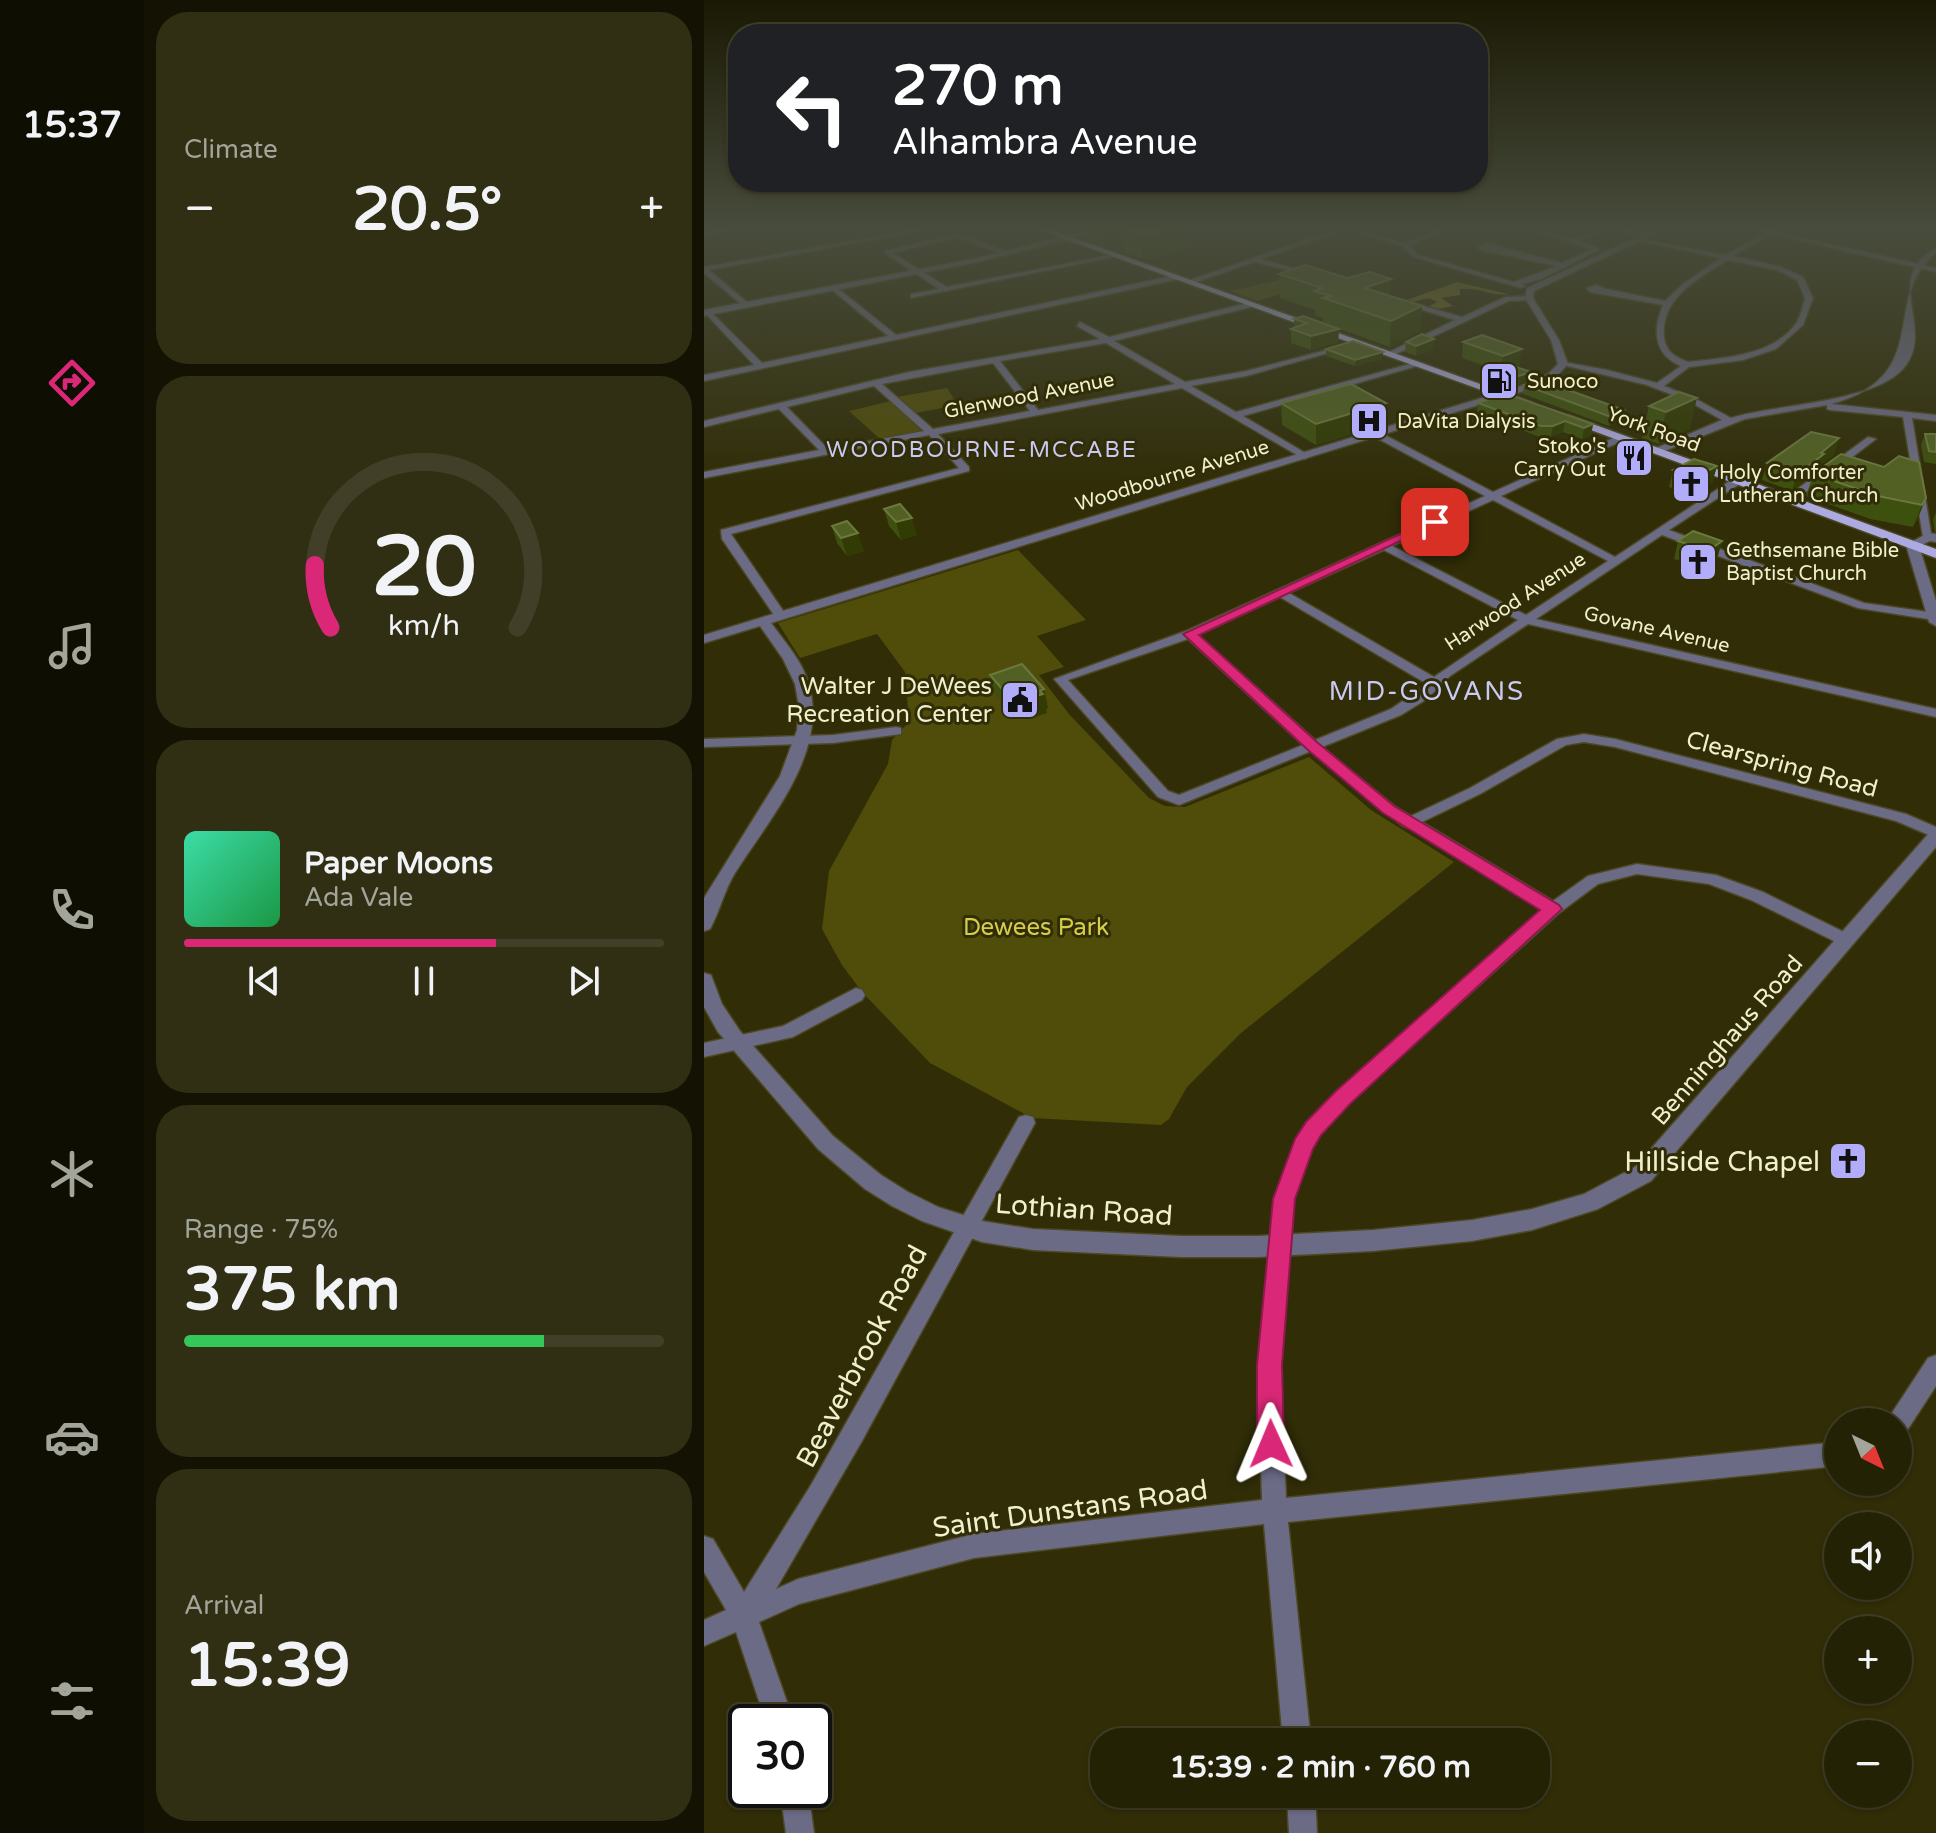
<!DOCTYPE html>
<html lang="en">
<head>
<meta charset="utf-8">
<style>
  body { margin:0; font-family:"Varela Round",sans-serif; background:#302f13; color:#f1f3f6; height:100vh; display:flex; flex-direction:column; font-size:30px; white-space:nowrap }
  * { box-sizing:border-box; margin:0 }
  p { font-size:26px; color:#a3a49a }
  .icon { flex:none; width:44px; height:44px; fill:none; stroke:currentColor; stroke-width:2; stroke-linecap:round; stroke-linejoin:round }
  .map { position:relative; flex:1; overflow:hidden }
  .panel { display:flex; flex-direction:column; gap:12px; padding:12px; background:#141303; width:560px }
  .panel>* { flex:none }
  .hud { position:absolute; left:24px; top:24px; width:760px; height:168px; border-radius:32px; box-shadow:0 2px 6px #0004,0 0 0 2px #413f27; background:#202124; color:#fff; overflow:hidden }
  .needle { width:52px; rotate:137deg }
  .tools { position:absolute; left:1120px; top:1408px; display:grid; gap:16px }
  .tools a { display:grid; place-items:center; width:88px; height:88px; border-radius:50%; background:#242205; box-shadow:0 2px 6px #0004,0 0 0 2px #413f27; font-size:40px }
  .speed { position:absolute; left:24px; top:1704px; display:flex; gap:16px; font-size:40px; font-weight:700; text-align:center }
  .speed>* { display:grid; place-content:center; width:104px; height:104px; border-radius:50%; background:#242205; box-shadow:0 2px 6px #0004,0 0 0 2px #413f27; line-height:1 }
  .speed .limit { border:4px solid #111; border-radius:12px; background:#fff; color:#111 }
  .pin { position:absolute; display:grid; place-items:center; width:68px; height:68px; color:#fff; margin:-34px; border-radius:16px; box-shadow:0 4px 12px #0006 }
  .me { position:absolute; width:88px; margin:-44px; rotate:359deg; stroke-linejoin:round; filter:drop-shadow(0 0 6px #0008) }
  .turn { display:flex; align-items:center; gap:28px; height:168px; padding:0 32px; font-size:36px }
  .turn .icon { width:104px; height:104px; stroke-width:2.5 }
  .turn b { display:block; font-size:56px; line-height:68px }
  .big { font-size:60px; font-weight:800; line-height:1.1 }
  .panel .card { flex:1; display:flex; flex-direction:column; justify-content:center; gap:12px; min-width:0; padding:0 28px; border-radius:32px; background:#302f13 }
  .panel .dial { align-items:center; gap:0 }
  .dial svg { height:208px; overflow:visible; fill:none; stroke:#413f27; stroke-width:7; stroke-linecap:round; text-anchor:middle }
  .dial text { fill:#f1f3f6; stroke:none }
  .song { display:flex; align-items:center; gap:24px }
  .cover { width:96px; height:96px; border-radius:12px; background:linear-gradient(135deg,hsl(160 70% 55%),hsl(140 70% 35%)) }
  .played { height:8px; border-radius:4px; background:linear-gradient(90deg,#db2777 65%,#413f27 65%) }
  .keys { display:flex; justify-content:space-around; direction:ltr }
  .heat { display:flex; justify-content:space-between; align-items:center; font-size:44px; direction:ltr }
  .charge { height:12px; border-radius:6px; background:linear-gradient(90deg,#34c759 75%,#413f27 0) }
  .trip { position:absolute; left:386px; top:1728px; width:460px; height:80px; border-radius:32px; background:#242205; box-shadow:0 2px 6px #0004,0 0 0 2px #413f27; font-weight:800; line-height:80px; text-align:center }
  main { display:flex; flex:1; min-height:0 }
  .dock { display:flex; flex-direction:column; width:144px; justify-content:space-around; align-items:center; background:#0e0e02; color:#a3a49a }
  .dock .icon { width:56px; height:56px }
  .dock .current { color:#db2777 }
  .dock b { font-size:36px; color:#f1f3f6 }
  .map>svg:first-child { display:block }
  .green { fill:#504c09 }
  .forest { fill:#6d6819 }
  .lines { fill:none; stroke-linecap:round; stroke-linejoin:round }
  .minor-casing { stroke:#4b4823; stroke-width:3 }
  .tertiary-casing { stroke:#4b4823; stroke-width:3 }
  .primary-casing { stroke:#4b4823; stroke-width:3 }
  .minor { fill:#6c6b86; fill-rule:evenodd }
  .tertiary { fill:#6c6b86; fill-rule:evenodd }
  .primary { fill:#acaae1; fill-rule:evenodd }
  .wall { fill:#3e500e }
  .shaded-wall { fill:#313b03 }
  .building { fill:#526123; stroke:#6b783e; stroke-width:2 }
  .route { fill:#db2777; stroke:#8e194d; stroke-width:2 }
  .labels { text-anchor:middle; stroke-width:6; stroke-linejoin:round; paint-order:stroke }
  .far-poi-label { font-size:20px; fill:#f1f0cd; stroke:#302d07; text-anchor:start }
  .far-street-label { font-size:20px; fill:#f1f0cd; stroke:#302d07 }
  .far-neighbourhood-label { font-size:22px; letter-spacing:2px; fill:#cac9f4; stroke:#302d07 }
  .poi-label { font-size:24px; fill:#f1f0cd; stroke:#302d07; text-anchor:end }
  .street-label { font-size:24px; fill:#f1f0cd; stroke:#302d07 }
  .park-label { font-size:24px; fill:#d5cd47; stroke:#302d07 }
  .neighbourhood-label { font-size:26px; letter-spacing:2px; fill:#cac9f4; stroke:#302d07 }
  .near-poi-label { font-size:28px; fill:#f1f0cd; stroke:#302d07; text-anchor:end }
  .near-street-label { font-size:28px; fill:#f1f0cd; stroke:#302d07 }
</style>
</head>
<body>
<main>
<nav class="dock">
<b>15:37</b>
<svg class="icon current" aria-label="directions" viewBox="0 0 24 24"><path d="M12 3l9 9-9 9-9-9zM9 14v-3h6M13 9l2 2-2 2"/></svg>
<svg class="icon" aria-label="music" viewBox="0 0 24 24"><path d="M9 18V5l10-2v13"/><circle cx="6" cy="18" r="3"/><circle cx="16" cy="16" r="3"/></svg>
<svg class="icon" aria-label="phone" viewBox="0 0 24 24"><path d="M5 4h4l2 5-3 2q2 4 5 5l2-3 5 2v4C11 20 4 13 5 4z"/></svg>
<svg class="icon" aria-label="climate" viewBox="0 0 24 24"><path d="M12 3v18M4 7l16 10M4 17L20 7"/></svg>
<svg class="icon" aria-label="car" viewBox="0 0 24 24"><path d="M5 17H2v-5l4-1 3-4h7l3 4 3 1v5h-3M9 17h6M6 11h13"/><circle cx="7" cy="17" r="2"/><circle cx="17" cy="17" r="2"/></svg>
<svg class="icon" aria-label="filters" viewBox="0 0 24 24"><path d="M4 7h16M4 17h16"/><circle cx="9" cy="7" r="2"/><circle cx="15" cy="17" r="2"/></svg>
</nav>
<section class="panel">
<div class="card"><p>Climate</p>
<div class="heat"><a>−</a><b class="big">20.5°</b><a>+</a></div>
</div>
<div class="card dial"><svg viewBox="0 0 100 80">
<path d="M14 69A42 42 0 1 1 86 69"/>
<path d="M14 69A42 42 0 0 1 8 45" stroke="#db2777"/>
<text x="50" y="56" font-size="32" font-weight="700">20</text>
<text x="50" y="72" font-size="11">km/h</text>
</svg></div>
<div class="card">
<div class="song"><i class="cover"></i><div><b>Paper Moons</b><p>Ada Vale</p></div></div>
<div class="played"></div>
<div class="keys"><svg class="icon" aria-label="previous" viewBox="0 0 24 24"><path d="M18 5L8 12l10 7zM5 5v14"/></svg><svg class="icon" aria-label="pause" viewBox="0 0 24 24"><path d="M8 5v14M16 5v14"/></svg><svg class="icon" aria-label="next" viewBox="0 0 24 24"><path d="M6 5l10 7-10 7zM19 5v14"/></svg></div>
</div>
<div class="card"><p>Range · 75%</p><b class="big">375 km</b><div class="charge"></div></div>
<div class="card"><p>Arrival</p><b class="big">15:39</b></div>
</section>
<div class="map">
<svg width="1232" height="1833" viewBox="0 0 1232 1833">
  <rect width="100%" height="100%" fill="#302d07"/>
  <path class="green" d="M583,278L582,292L554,301L526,291Z
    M243,388L254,405L211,413L193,397Z
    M187,401L219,430L176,439L145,411Z
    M314,550L382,620L333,636L360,667L335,675L365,714L445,798L461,806L481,807L605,757L667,810L750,862L537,1033L483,1087L465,1119L457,1125L328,1118L226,1063L158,992L138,965L118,929L125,871L184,764L188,740L205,722L201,672L173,634L96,658L74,623Z"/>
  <path class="forest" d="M753,282L804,294C789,297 775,287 756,289V295L737,298L749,306L734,309L725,306L733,302C723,295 718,300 710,302L703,300Z"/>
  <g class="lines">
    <g class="minor-casing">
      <path id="minor" d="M17,229H32L0,236V232Z
        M213,229H228L5,270L44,303L41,307L0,273V267Z
        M386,229H397L361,240L358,238Z
        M633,229H643L557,259L605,273V275L550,262L487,284L480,282Z
        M734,229H743L705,246L714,255L810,282L853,266L776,250L774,247L783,243L858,263L887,249L826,229C840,229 857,241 871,238C882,236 890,229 902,229L875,241L895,248V250L837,279L818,284L821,286L817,288L710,257L698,246L653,232L656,230L700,243Z
        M906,229H919L945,236L942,238Z
        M1067,229H1075L1029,256L1077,267L1099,277L1109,298L1099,325L1072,349L1039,360L985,367L960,386L990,398L1027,418C1070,404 1176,403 1202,365C1230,327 1178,277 1232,248V253C1175,298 1232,376 1127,404L1232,415V421L1208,418L1228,539L1219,537L1199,417L1126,410L1123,409V405L1041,419L953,454L948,451L950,449L1018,420L984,401L943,385L855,364L859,362L903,370L953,383L977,366C950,355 948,330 959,305L886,292L883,288L892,285L902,289L961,301L979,284L1017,258L935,241L933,238L1022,255ZM1024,260L1073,270L1093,280L1101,298C1099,305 1097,315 1093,322C1070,356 1020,358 984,362C971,357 962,352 960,337C956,298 996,277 1024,260Z
        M254,233L304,253L299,254L253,237L189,253L243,287L411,254L414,256L207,298V294L235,289L181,253V251Z
        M472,275L475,279L0,381V375L50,365L2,314L5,310L58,363L184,336L128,290L131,286L192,335Z
        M825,296L828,300L805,301L690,355L683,353L751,320L695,303V299L758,317L801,297Z
        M548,302L551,306L410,341L481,382L542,371L642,345L646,347L542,376L487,386L532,412L713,362L720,364L539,416L603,454V458L600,459L478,388L234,434L265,467V471L27,534L82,615L80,618H72L18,539L17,530L255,468L225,435L0,478V472L115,450L75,409L0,427V421L205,372L396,339L373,326L376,322L405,337ZM402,343L471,384L334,410L296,361ZM289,363L326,411L229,429L178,384ZM170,386L220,431L124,449L83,407Z
        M669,432H675L789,492L914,436H920V440L797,496L911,557L1029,479H1037V483L965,530L1160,603L1232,613L1230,620L1154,608L958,535L832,619L1232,709V717L824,624L746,676L723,699L697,715L618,747L690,806L707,816L766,788L853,739L880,734L911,739L1202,814L1232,827V838L1192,821L911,747L880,742L862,745L776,794L718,822L849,901L884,876L933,864L1012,875L1059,892L1148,936L1150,940L1148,944H1136L1047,900L1005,884L933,874L894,884L855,913L646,1102L616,1135L608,1149L590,1199L576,1365L582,1498L1134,1442V1466L584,1522L607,1742H579L560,1524L270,1558L95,1604L55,1622L90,1722H62L32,1632L0,1646V1620L22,1610L0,1572V1536L9,1539L40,1592L107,1485L315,1117L322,1115L329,1117L331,1123L158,1441L72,1589L94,1579L270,1534L558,1500L554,1365L570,1199L592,1140L602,1123L632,1092L838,910L705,828L699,826L607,751L480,803L475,805L454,797L350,679L482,631L781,496L669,436ZM789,500L904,561L822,615L688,546ZM680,550L814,620L730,677L585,593ZM576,597L723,684L687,709L611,740L494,635ZM484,639L599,745L475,795L464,791L364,680Z
        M1164,437L1172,439L1089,502H1081V498Z
        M192,727L197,728V734L129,743L0,747V739L129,735Z
        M152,988L158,990L161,995L158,1000L89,1037L0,1057V1043L79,1026Z
        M1232,1355V1386L1202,1432L1194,1436V1422H1183L1186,1416L1224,1358Z
        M76,1790H104L110,1833H82Z
        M583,1794H611L613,1833H585Z"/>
    </g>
    <g class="tertiary-casing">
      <path id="tertiary" d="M951,229H961L830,291L829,298L855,340L864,364L852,377L836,386L67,623C81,642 99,662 105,685C124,754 65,819 31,873C20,891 16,911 6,929L0,931V898L76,776L93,730L95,707L91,684L79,659L56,626L0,643V635L830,382L845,373L854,364L847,340L821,298L823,288Z
        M1046,229H1061L1232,268V272Z
        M361,236L364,240L269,263L0,316V310L269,259Z
        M1224,533L1232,534V542L1226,541L1215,546L1232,601V626L1225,622L1202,545Z
        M1232,830V847L947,1181L894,1209L828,1230L768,1241L669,1251L554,1257H477L329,1250L278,1242L218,1221L188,1206L161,1189L114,1149L14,1032L0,1007V973L7,975L18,1004L36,1031L129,1136L177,1175L204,1192L234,1207L278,1221L329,1229L477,1236H554L669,1230L768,1220L828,1209L880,1194L931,1167L1226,832Z"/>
    </g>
    <g class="primary-casing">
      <path id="primary" d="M333,229H345L829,403L819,405Z
        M864,415L1232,549V558L860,420V416Z"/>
    </g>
    <use href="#minor" class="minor"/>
    <use href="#tertiary" class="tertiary"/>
    <use href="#primary" class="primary"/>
  </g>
  <path class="wall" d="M381,229H488L489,245L458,257L439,259L422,253L420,250L418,236L396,242L382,237Z
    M575,274L686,296L718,306L716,331L686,347L619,323V318L611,315V310L576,298Z
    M590,319L635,329L634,342L607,350L587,343V329L590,328Z
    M778,335L816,364L809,366L826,380L804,387L780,378L781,371L788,368L758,358L759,342Z
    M730,339V349L712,356L701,352L702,342Z
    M622,349L679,352L678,359L651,366L622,356Z
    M820,385L857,388L918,420L905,426L819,394Z
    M975,392L986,429L955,444L938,438L945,406Z
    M577,403L682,424L612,445L578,425Z
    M774,403L889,424L887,435L878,439L859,432L847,437H836L773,413Z
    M1221,434H1232V464L1220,462L1217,445Z
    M1130,455L1116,465L1115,470L1222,498L1213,520L1209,527L1166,519L1102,496L1109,475L1088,491L1058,480L1063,463Z
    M1013,466L1008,483L987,495L965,487L969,470Z
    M180,509L213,535L197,540L185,526Z
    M1232,512V532L1231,531L1229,520Z
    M128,526L160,551L143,556L133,543Z
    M974,541H1018L1013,559L993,574L976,568L977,561L970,559Z
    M318,664L344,708L342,709L343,713L331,717L328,714L322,716L314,706L303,709L291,694L286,675Z"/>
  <path class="shaded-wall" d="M394,229H417L418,236L396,242Z
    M462,229H488L489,245L458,257L439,259L436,233Z
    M687,279L686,303L660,313L661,288Z
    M718,306L716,331L686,347L687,321Z
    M635,329L634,342L607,350V336Z
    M730,339V349L712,356V346Z
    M818,349L816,364L797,371L799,356Z
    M679,352L678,359L651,366V360Z
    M827,372L826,380L804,387L805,379Z
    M993,398L986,429L955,444L962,412Z
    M682,403V424L612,445V424Z
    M920,410L918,420L905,426L907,417Z
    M861,421L859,432L847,437L849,426Z
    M889,424L887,435L878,439L880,428Z
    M1135,438L1130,455L1116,465L1115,471L1088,491L1093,474Z
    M1013,466L1008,483L987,495L991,478Z
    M1222,498L1213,520L1209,527L1218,505Z
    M208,518L213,535L197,540L192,522Z
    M154,533L160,551L143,556L137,538Z
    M1018,541L1013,559L993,574L997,556Z
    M309,687L314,706L303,709L299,690Z
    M340,689L344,708L342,709L343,713L331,717L326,698L336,691Z
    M324,695L328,714L322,716L318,697Z"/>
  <path class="building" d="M425,229H462L456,232L436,233Z
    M601,265L643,278L666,272L687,279L661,288L718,306L687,321L619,298L627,296L610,291L618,288L575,274Z
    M599,316L635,329L607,336L587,329L603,323L590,319Z
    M718,334L730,339L712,346L702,342Z
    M778,335L818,349L799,356L759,342Z
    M649,341L679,352L651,360L622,349Z
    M800,363L827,372L805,379L781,371Z
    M844,376L858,381L850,385L920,410L907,417L820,385Z
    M647,384L682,403L612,424L577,403Z
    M975,392L993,398L962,412L945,406Z
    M801,393L889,424L880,428L861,421L849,426H837L774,403Z
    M1107,432L1135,438L1117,453L1120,454L1093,474L1063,463Z
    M1221,434H1232V452L1225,451Z
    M1137,454L1180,467L1195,456L1215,462L1222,498L1218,505L1174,496L1109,474Z
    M990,459L1013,466L991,478L969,470Z
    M196,504L208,518L192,522L180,509Z
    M143,521L154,533L137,538L128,526Z
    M989,531L1018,541L997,556L980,550L986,545L974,541Z
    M318,664L340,689L336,691L339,694L326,698L324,695L318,697L309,687L299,690L286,675Z"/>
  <linearGradient id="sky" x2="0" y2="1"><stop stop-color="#1a1904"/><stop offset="0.47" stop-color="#484c3c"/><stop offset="1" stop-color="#484c3c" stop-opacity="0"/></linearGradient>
  <rect width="1232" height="486" fill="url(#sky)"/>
  <path class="route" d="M727,520L737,522L495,635L614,743L690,806L855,905L858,909L647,1103L617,1135L609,1149L591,1199L578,1365L580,1444L576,1453L567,1457L557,1453L553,1444V1365L569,1199L591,1139L602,1122L632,1091L836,910L679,813L604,750L479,634Z"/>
  <defs>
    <g id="fuel-square" transform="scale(2)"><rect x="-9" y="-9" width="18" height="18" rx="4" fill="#b1adfa" stroke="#302d07"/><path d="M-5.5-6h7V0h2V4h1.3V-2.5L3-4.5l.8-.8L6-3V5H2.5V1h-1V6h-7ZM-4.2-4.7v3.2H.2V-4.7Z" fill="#111"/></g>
    <g id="hospital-square" transform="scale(2)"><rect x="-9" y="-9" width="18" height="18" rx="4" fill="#b1adfa" stroke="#302d07"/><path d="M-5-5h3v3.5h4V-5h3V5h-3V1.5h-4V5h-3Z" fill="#111"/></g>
    <g id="restaurant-square" transform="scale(2)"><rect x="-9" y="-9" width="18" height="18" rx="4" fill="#b1adfa" stroke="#302d07"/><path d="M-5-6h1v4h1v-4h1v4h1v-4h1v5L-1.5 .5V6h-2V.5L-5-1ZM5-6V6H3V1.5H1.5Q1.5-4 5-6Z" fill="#111"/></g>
    <g id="church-square" transform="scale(2)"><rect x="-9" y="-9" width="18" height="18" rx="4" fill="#b1adfa" stroke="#302d07"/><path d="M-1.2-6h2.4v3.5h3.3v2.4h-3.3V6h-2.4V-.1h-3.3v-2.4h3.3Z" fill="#111"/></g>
    <g id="civic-square" transform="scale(2)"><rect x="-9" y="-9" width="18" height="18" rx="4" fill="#b1adfa" stroke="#302d07"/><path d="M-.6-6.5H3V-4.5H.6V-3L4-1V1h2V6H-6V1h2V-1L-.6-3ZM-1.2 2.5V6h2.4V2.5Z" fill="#111"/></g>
  </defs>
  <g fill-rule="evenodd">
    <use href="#fuel-square" x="795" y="381"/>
    <use href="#hospital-square" x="665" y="421"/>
    <use href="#restaurant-square" x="930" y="458"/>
    <use href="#church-square" x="987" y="484"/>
    <use href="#church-square" x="994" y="562"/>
    <use href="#civic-square" x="316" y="700"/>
    <use href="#church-square" x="1144" y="1161"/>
  </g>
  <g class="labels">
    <g class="far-poi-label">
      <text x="823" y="388">Sunoco</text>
      <text x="693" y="428">DaVita Dialysis</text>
      <text x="902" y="453" text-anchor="end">Stoko's<tspan x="902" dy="23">Carry Out</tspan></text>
      <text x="1015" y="479">Holy Comforter<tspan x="1015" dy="23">Lutheran Church</tspan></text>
      <text x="1022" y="557">Gethsemane Bible<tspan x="1022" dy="23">Baptist Church</tspan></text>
    </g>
    <g class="far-street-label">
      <text transform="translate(325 395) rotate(-11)" y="7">Glenwood Avenue</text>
      <text transform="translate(950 429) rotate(20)" y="7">York Road</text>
      <text transform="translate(468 475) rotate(-17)" y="7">Woodbourne Avenue</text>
      <text transform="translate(811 601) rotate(-33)" y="7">Harwood Avenue</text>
      <text transform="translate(953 629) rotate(13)" y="7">Govane Avenue</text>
    </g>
    <g class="far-neighbourhood-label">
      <text x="278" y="457">WOODBOURNE-MCCABE</text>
    </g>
    <g class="poi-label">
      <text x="288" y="694">Walter J DeWees<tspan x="288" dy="28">Recreation Center</tspan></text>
    </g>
    <g class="street-label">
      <text transform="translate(1078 764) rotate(15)" y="8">Clearspring Road</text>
      <text transform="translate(1023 1040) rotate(-49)" y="8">Benninghaus Road</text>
    </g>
    <g class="park-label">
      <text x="332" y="935">Dewees Park</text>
    </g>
    <g class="neighbourhood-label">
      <text x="723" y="700">MID-GOVANS</text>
    </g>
    <g class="near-poi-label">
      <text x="1116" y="1171">Hillside Chapel</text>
    </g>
    <g class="near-street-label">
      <text transform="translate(380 1209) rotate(4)" y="10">Lothian Road</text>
      <text transform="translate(157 1356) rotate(-62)" y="10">Beaverbrook Road</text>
      <text transform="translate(366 1508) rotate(-8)" y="10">Saint Dunstans Road</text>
    </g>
  </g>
</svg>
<div class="tools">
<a><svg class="needle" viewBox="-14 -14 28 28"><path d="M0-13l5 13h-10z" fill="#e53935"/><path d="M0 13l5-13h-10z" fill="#a3a49a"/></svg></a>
<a><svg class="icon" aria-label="sound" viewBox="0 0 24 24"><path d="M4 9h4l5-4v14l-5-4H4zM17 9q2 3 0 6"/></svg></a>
<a>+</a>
<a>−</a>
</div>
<div class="speed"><div class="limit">30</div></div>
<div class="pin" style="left:731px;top:522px;background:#d93025"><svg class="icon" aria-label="arrive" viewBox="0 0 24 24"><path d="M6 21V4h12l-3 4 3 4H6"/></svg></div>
<svg class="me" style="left:567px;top:1444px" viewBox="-20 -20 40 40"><path d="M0-17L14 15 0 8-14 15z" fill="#db2777" stroke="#fff" stroke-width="4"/></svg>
<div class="trip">15:39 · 2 min · 760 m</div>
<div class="hud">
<div class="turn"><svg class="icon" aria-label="left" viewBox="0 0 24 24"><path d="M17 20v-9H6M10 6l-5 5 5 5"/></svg><div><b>270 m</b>Alhambra Avenue</div></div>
</div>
</div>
</main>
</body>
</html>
